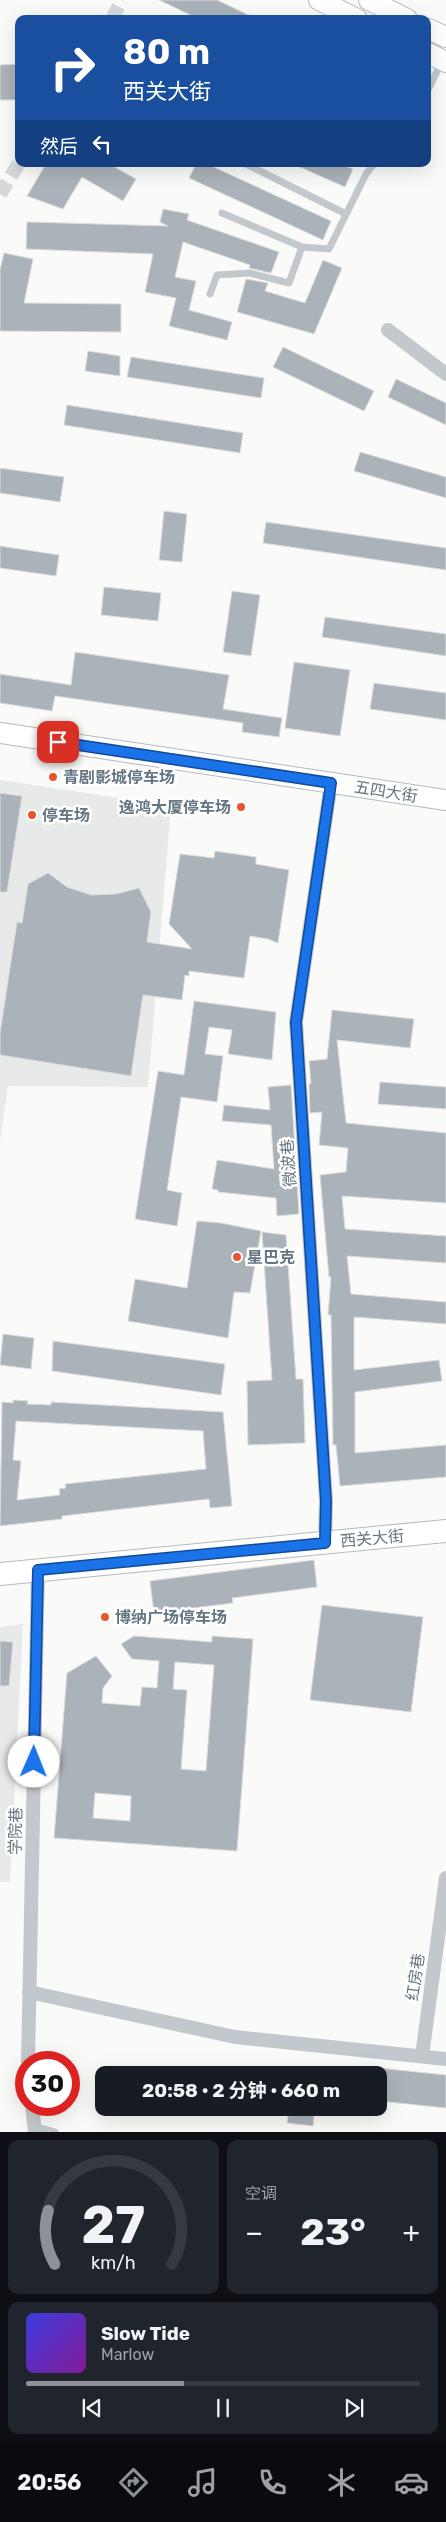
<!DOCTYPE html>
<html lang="zh">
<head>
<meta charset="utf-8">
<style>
  body { margin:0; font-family:Rubik,"Noto Sans SC",sans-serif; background:#20242c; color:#f1f3f6; height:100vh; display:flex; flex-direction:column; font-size:19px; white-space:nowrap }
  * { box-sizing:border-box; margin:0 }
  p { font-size:16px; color:#9ea1a6 }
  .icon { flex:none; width:28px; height:28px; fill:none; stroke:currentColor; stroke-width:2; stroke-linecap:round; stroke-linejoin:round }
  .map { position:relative; height:2132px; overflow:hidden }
  .sheet { display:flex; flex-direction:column; gap:8px; padding:8px; background:#0d0f14; flex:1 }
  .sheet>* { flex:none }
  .guide { position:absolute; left:15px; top:15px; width:416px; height:152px; border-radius:10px; box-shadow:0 5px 20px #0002; background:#1a4fa0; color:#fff; overflow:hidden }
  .speed { position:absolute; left:15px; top:2051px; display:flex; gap:10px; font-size:25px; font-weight:700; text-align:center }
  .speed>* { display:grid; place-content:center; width:65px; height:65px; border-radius:50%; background:#171b24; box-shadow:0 5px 20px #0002; line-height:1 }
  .speed .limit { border:8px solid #d22; background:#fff; color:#111 }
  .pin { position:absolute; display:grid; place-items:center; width:42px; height:42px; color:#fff; margin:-21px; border-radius:10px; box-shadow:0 2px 8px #0006 }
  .me { position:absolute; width:55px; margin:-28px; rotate:1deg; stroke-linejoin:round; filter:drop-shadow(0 0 4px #0008) }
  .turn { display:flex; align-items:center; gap:18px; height:105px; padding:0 25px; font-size:22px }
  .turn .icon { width:65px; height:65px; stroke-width:2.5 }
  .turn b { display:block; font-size:35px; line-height:42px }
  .then { display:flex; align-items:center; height:48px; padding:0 25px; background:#0003; gap:10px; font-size:19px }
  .big { font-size:38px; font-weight:700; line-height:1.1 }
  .sheet .widget { flex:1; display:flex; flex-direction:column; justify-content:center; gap:8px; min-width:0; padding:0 18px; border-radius:10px; background:#20242c }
  .sheet .dial { align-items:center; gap:0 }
  .dial svg { height:130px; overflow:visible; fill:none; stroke:#363941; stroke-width:7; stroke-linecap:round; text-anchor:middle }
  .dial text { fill:#f1f3f6; stroke:none }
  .song { display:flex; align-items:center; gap:15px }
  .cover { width:60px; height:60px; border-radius:8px; background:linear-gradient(135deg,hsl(240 70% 55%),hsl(290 70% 35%)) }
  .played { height:5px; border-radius:2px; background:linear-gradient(90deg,#8c9099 40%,#363941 40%) }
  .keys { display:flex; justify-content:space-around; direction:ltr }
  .heat { display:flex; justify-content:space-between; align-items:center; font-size:28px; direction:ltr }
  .sheet .tiles { flex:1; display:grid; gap:8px; grid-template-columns:1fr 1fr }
  .widget:last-child { grid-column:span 2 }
  .trip { position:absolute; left:95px; top:2066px; width:292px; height:50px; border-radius:10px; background:#171b24; box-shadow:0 5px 20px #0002; font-weight:700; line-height:50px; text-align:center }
  .menu { display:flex; height:80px; justify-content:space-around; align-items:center; background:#090b0e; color:#9ea1a6 }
  .menu .icon { width:35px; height:35px }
  .menu .current { color:#8c9099 }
  .menu b { font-size:22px; color:#f1f3f6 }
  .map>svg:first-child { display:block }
  .built { fill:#e8e9e9 }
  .building { fill:#aab3b9; stroke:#dcdcda; fill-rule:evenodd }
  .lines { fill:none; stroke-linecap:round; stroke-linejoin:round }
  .street-tunnel { stroke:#d5d9db; stroke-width:14; stroke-dasharray:14 7; stroke-linecap:butt }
  .secondary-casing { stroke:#b3babf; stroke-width:22 }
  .primary-casing { stroke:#b5babe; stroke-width:24 }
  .lane { stroke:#c3c8cc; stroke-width:7 }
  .street { stroke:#c3c8cc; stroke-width:14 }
  .secondary { stroke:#fff; stroke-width:20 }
  .primary { stroke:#fff; stroke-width:22 }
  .route-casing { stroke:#114b97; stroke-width:12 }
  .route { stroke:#1a73e8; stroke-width:9 }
  .poi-dot { fill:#e4572e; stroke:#fff; stroke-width:2 }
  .labels { text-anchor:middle; stroke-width:5; stroke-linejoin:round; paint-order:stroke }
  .poi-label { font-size:16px; font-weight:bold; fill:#657683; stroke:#fff; text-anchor:start }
  .street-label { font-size:16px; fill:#657683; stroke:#fff }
</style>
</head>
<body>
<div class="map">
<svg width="446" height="2132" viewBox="0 0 446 2132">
  <rect width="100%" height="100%" fill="#fafaf8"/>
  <path class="built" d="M0,780L171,806L148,1087L8,1086L0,1141Z
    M23,1624L10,1882H0V1627Z"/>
  <path class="building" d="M159,0H217L257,19H199Z
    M19,64V100H0V65Z
    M46,164H109L136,179L123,201L82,177L63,209L27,196Z
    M196,164H207L331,221L323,240L189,178Z
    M293,164H340L353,169L345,187Z
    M163,209L189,214L187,220L279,252L271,273L249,268L250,265L183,242L175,277L196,281L189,310L232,322L227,340L169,326L176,298L145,292L153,254L26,249L27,222L168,226L160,222Z
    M4,253L33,259L24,303L121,304V332L0,331V270Z
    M323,260L342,268L314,334L237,312L246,279L268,283L265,291L305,303Z
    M283,347L374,391L364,411L273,367Z
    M88,351L120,356V376L85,371Z
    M131,357L264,378L261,398L127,377Z
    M396,379L446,403V425L388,397Z
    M67,405L243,433L240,453L64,425Z
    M360,452L446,477V498L354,471Z
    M0,468L64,477L60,502L0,493Z
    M164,511L187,514L182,562L159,560Z
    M266,522L446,548V570L263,543Z
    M0,546L59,555L56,576L0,568Z
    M104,587L161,593L158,621L101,615Z
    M232,591L260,595L251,656L223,652Z
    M325,617L446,634V656L322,637Z
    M75,652L229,675L223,709L282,718L279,737L242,732L243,723L55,696L52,711L0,703V674L71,685Z
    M294,662L350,670L340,736L285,728Z
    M374,683L446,693V720L370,709Z
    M0,793L22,796L7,892H0Z
    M215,851L256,857V864L289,870L278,943L268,939L250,936L244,978L189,971V976L185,975L182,1000L143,995L131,1076L0,1055V1033L17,922L22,923L28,884L48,873L67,887L91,895L116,894L139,888L151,912L147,942L192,949L169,924L180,854L214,858Z
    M194,1001L276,1012L272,1060L228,1054L232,1030L209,1027L205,1054L223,1056L217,1102L181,1097L167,1190L182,1193L177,1226L135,1219L158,1071L184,1075Z
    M332,1010L414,1019L410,1048L337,1040L346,1123L446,1133V1203L342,1196L345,1229L446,1236V1263L347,1256L351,1294L446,1302V1324L354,1317V1370L439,1360L442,1381L355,1392V1453L446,1445V1477L340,1486L336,1445H333L331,1315H328L331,1277H329L320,1175L346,1172L348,1148L319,1145L322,1112L310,1113L309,1084L311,1083L309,1061L327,1059Z
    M380,1082L446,1087V1109L378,1104Z
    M291,1085L299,1214L277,1216L276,1198L218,1192V1190L212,1189L217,1160L274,1169L271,1125L222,1121L224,1105L270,1110L268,1087Z
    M197,1221L221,1223L261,1231L250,1293L234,1292L228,1338L128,1321L135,1279L187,1288Z
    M262,1232L286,1235L296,1379H303L305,1443L248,1445L247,1381L272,1380Z
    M3,1334L34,1338L31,1369L0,1365Z
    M53,1341L225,1364L221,1395L52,1371Z
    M13,1400L28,1401L27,1404L51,1405V1402L223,1412L232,1506L210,1508L209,1499L62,1516V1519L0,1526L2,1402L13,1403ZM16,1421L203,1431L206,1469L65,1484L66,1488L59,1489L60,1495L17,1500L21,1461L13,1460Z
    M314,1560L317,1587L232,1598L233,1603L154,1613L150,1581Z
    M322,1605L423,1617L411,1712L310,1700Z
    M134,1636L212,1642V1636L253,1639L237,1851L54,1838L67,1673L96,1656L112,1676L103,1688L102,1703L140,1706L142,1687L157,1688L159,1661L132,1659L121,1644ZM175,1662L214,1665L206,1771L181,1769L187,1690L173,1689ZM95,1793L131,1796L130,1821L93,1818Z
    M0,1641L13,1642L9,1686H0Z
    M379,2068L446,2075V2108L379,2101Z
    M289,2108H315L313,2126L287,2123Z"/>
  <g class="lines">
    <path class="street-tunnel" d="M112,19L122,0
      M0,194L19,163"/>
    <g class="secondary-casing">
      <path id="secondary" d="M319,0L357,19
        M369,0L407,19
        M428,29L446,37
        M428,53L446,62
        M0,733L446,800"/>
    </g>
    <g class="primary-casing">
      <path id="primary" d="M0,1574L446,1531"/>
    </g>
    <path class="lane" d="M428,90L442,61
      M246,164L346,214
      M302,247L329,249L366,174L374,164
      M210,294L217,275L250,273L289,283L302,247L222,213
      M34,2126L55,2132"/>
    <path class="street" d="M388,330L446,374
      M325,1543L326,1501L296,1022L331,783
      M29,1992L235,2037L446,2059
      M422,2056L446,1878
      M28,2062L38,1570
      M32,2105L35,2132"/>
    <use href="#secondary" class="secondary"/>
    <use href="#primary" class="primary"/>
  </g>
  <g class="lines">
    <g class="route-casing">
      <path id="route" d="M34,1762L38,1570L325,1543L326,1501L296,1022L331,783L58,742"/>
    </g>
    <use href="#route" class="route"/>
  </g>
  <g class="poi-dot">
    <circle cx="53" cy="777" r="5"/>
    <circle cx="241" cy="807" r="5"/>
    <circle cx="32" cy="815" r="5"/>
    <circle cx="237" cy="1257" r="5"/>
    <circle cx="105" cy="1617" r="5"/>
  </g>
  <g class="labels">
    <g class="poi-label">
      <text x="63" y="783">青剧影城停车场</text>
      <text x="231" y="813" text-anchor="end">逸鸿大厦停车场</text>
      <text x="42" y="821">停车场</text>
      <text x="247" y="1263">星巴克</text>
      <text x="115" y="1623">博纳广场停车场</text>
    </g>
    <g class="street-label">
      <text transform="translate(386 791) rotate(9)" y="6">五四大街</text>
      <text transform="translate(288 1163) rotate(-94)" y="6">微波巷</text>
      <text transform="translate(372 1538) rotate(-5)" y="6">西关大街</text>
      <text transform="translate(15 1831) rotate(-89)" y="6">学院巷</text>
      <text transform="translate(415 1977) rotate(-82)" y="6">红房巷</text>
    </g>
  </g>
</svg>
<div class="speed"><div class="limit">30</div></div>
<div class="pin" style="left:58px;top:742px;background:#d93025"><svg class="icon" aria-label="arrive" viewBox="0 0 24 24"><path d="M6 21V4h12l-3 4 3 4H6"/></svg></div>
<svg class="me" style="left:34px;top:1762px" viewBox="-20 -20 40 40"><circle r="19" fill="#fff"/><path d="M0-13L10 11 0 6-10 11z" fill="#1a73e8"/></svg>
<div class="trip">20:58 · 2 分钟 · 660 m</div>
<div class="guide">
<div class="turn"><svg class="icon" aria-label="right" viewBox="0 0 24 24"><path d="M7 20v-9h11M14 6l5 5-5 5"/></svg><div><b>80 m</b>西关大街</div></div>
<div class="then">然后<svg class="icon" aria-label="left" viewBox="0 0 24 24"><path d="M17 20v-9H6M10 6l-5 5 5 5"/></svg></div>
</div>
</div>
<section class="sheet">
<div class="tiles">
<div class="widget dial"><svg viewBox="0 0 100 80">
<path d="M14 69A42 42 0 1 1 86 69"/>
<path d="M14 69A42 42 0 0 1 10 36" stroke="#8c9099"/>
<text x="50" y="56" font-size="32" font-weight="700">27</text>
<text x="50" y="72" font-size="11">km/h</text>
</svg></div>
<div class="widget"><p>空调</p>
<div class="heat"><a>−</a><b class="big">23°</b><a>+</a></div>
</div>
<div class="widget">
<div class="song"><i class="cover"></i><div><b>Slow Tide</b><p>Marlow</p></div></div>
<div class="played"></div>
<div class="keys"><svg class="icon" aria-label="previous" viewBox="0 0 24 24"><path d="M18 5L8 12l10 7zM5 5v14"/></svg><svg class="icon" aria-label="pause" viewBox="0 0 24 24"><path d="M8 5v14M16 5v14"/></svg><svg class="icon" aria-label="next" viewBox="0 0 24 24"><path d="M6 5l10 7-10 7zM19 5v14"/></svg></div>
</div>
</div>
</section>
<nav class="menu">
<b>20:56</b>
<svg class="icon current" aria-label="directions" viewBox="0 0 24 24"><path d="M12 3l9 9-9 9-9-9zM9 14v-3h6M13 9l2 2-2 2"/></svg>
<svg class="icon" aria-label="music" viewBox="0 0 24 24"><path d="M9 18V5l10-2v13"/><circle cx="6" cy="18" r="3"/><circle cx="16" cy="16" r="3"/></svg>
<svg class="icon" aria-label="phone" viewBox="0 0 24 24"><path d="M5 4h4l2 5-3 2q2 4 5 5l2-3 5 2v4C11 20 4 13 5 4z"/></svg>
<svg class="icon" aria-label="climate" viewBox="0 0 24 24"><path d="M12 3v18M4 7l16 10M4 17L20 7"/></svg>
<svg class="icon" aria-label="car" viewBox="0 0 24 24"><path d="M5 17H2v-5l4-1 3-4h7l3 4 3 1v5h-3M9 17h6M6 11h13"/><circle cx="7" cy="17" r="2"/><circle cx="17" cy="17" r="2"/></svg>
</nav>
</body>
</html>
